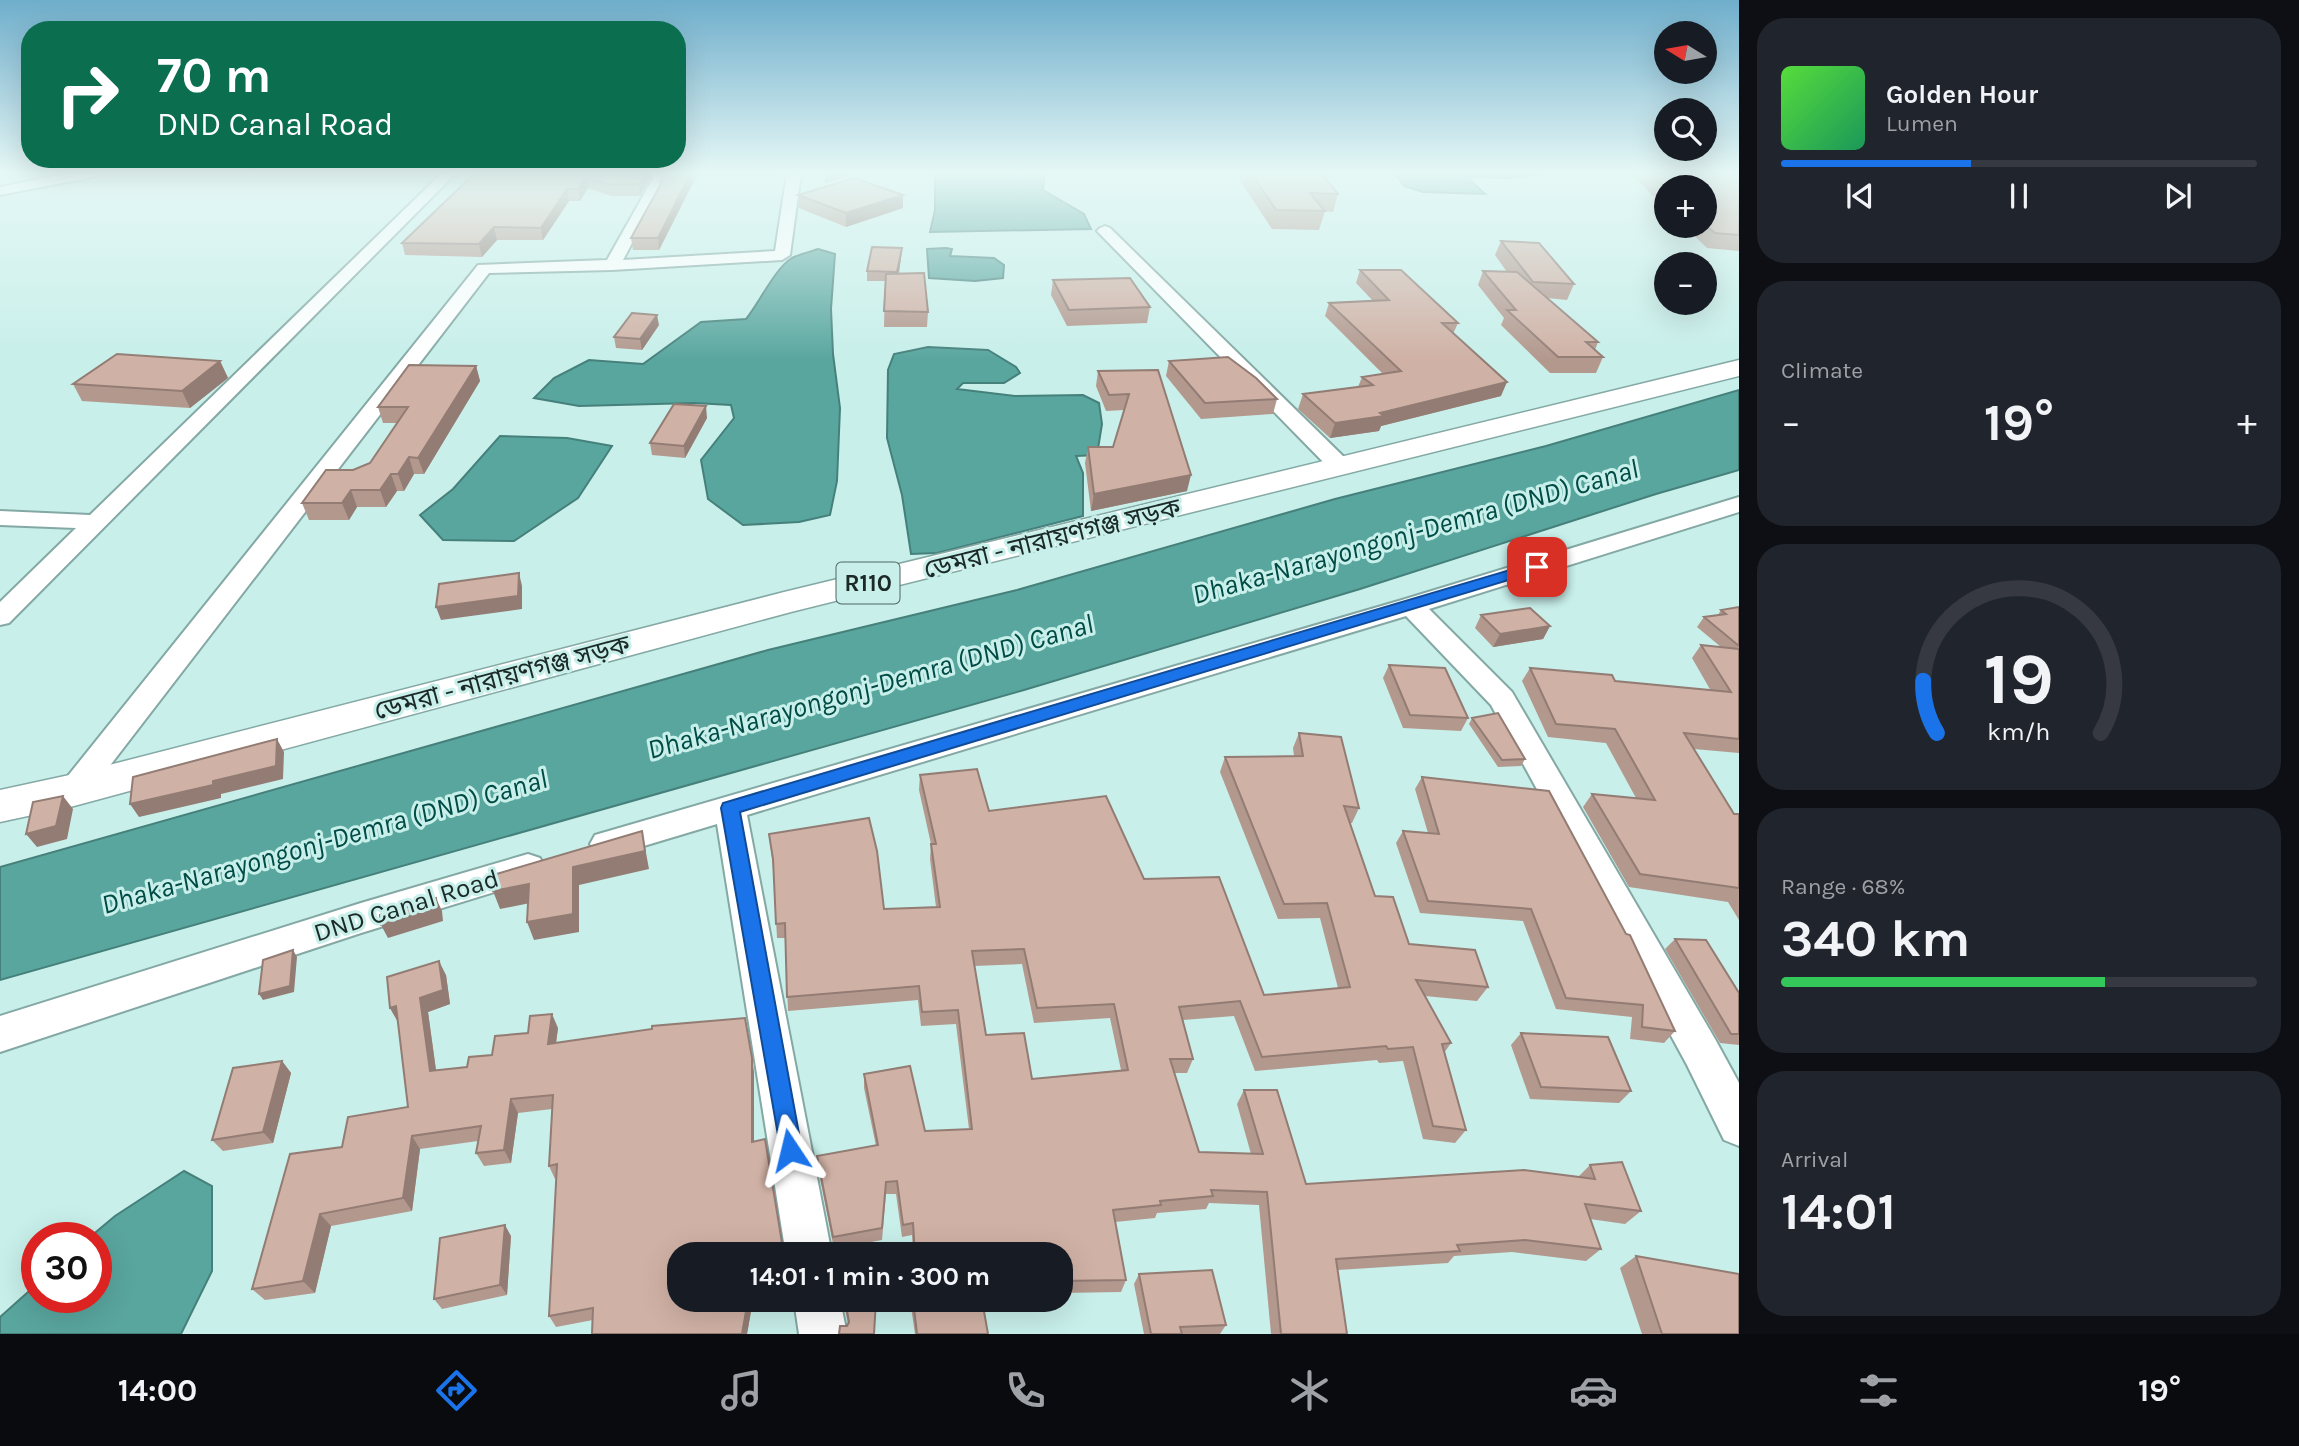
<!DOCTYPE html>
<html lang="en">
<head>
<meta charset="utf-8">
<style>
  body { margin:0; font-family:Karla,"Noto Sans Bengali",sans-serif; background:#20242c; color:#f1f3f6; height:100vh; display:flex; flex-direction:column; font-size:26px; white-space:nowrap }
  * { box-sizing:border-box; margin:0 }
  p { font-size:23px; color:#9ea1a6 }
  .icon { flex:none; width:38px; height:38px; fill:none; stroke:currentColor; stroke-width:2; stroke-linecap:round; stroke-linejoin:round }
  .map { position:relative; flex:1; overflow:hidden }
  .side { display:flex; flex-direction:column; gap:18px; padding:18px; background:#0d0f14; width:560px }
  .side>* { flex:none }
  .guide { position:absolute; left:21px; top:21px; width:665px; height:147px; border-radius:28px; box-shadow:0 7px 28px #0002; background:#0b6e4f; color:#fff; overflow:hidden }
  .needle { width:46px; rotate:281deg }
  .fabs { position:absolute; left:1654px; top:21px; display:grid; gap:14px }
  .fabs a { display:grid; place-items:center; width:63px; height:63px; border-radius:50%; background:#171b24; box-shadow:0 7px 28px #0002; font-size:35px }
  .speed { position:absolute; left:21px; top:1222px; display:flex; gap:14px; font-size:35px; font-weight:700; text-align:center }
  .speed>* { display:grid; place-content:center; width:91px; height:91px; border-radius:50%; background:#171b24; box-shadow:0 7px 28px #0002; line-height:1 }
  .speed .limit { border:10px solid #d22; background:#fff; color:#111 }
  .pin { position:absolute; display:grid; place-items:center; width:60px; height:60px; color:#fff; margin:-30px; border-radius:14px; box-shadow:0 4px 10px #0006 }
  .me { position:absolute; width:77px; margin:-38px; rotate:350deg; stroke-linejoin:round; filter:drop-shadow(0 0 5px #0008) }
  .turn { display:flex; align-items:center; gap:24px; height:147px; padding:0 21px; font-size:32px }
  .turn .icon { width:91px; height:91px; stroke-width:2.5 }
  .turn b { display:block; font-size:49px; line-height:60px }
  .big { font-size:52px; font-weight:700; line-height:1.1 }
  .side .card { flex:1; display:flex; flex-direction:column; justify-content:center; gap:10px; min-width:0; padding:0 24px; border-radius:28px; background:#20242c }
  .side .dial { align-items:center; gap:0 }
  .dial svg { height:182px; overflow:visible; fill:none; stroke:#363941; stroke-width:7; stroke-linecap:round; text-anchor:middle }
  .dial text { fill:#f1f3f6; stroke:none }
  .song { display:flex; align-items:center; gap:21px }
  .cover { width:84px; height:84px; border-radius:10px; background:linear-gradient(135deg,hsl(110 70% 55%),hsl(150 70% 35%)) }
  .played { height:7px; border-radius:4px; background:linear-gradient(90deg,#1a73e8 40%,#363941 40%) }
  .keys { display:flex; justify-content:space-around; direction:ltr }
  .heat { display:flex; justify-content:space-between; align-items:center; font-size:38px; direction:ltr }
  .charge { height:10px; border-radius:5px; background:linear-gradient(90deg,#34c759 68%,#363941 0) }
  .trip { position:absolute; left:667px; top:1242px; width:406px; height:70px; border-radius:28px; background:#171b24; box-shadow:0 7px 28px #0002; font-weight:700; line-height:70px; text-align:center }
  .tab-bar { display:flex; height:112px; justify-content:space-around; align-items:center; background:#090b0e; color:#9ea1a6 }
  .tab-bar .icon { width:49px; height:49px }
  .tab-bar .on { color:#1a73e8 }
  .tab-bar b { font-size:32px; color:#f1f3f6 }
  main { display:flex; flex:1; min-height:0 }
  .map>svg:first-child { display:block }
  .water { fill:#59a69f; stroke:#46807b; stroke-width:2 }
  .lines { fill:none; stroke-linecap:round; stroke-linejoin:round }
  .minor-casing { stroke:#84a8a4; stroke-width:4 }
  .major-casing { stroke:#84a8a4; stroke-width:3 }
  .minor { fill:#fff; fill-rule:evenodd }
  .major { fill:#fff; fill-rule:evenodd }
  .wall { fill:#b3988e; fill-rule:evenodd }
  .shaded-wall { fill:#927c74 }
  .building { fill:#d0b1a5; stroke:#927c74; stroke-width:2; fill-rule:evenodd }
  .route { fill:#1a73e8; stroke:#114b97; stroke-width:2 }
  .labels { text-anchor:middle; stroke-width:6; stroke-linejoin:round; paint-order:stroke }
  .shield { fill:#c8efea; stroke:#4f6462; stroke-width:2 }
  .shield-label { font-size:24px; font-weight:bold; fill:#1b2927 }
  .street-label { font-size:26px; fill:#1b2927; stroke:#c8efea }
  .water-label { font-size:28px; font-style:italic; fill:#004b46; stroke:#c8efea }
</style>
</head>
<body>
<main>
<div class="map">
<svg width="1739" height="1334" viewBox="0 0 1739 1334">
  <rect width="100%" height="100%" fill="#c8efea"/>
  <path class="water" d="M935,173H1045L1043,190L1084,214L1091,229L930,232L935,210Z
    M1395,173H1541V174L1512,178L1467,177L1485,194L1423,192L1404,186Z
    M946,248L952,249L950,256L994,258L1004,265L1003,278L975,281L929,278L927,249Z
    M818,249L835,254L831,309L833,354L840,408L837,481L830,515L799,522L743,525L708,499L701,460L734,418L731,405L694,403L579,406L534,398L554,378L589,360L643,364L701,322L746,319C759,303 776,267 792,258C800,254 810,252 818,249Z
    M928,347L988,350L1016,367L1020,373L1004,383H963L957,389L1015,396L1083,395L1099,403L1102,424L1097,455L1076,456L1083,473V516L937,553L911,554L902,495L887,438L888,370L894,354Z
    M1739,390V470L1656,494L1360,589L1024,690L0,980V867L768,650L1017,590L1335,499L1546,446Z
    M500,436L567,438L612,446L578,498L514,541L443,540L420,515L453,489Z
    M184,1171L212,1186V1271L181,1334H0V1317L37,1284V1297H96V1237H90L115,1216Z"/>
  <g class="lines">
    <g class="minor-casing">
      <path id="minor" d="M70,173H99L93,177L0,195V187Z
        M442,173H456L9,623L0,625V602L76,528L0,525V511L90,515Z
        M656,173H669L623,260L775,251L787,173H801L790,255L782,260L612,270L489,273L85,798L74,802L63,798L58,790L63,782L478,265L607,260Z
        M1105,226L1110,228L1349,462L1352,467L1349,472H1333L1100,234L1097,231L1100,228Z
        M1739,497V512L1429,609L1512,692L1715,1039L1739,1083V1146L1724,1140L1687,1065L1491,705L1406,616L747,815L832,1255H786L717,824L607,857L595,853L590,844L595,835L1402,600Z
        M528,854L540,858L545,868L540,878L361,933L0,1052V1016L361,903Z
        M794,1300H840L847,1334H799Z"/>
    </g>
    <g class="major-casing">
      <path id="major" d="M1739,360V376L791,612L74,806L0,822V790L74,774L784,592Z"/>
    </g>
    <use href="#minor" class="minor"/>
    <use href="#major" class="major"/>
  </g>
  <path class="wall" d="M475,173H653L640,196H611L588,188L580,201H569L543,240H497L482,257L405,255L402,243Z
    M664,173H775L774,177L697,175L659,250H633L631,238L660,185V182Z
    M1235,173H1327L1326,179L1338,194L1333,212L1325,211L1319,230L1272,229Z
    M1630,173H1739V251L1707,248L1684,226H1704V187H1666V209Z
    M798,194L903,195V208L846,227L799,208Z
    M1501,241L1574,284L1567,300L1547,298L1598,342L1595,350L1603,357L1596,373H1550L1501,325L1504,318L1478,285L1483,271L1507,272L1495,255Z
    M902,248L901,258L899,274L928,312L927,327H884L885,281H867V271Z
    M1360,270L1458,323L1453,334L1501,396L1381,426L1379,431L1330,438L1298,409L1303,394L1358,387L1362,377L1383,374L1325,316L1329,303L1373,301L1356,283Z
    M1053,280L1150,307L1147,323L1067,326L1051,295Z
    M659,325L642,350L616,348L614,337Z
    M220,361L228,378L190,408L82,401L73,384Z
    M1169,361L1277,399L1273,414L1201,419L1166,376Z
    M476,366L480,381L424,474H414L404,491H397L386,507H357L349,520H309L302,503L353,470L370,463L397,423H383L378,407Z
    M1158,370L1187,491L1091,511L1085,463L1088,447H1113L1124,410L1106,411L1096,386L1098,371Z
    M707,418L685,458L652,455L650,443Z
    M1739,607V753L1694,749L1734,814H1739V920L1728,902L1629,887L1583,807L1592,794L1636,798L1606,743L1548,737L1522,681L1530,668L1615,681L1711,691L1692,658L1701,645L1721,647L1697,627L1704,617L1718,615L1721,610Z
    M1481,615L1550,626L1543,639L1493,647L1475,628Z
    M1389,665L1468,718L1461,731L1403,728L1383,678Z
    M1472,718L1525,759L1521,766L1498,767L1469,724Z
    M1299,733L1359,808L1352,823H1349L1375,896L1409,944L1488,987L1477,1001L1425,996L1451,1043L1444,1053L1466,1130L1455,1143L1423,1139L1403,1061L1379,1063L1377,1060L1255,1071L1234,1016L1183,1020L1193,1059L1187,1073H1174L1199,1152L1251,1154L1237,1104L1244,1090L1306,1184L1578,1177L1590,1165L1641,1211L1625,1224L1590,1219L1601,1249L1586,1261L1512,1252L1454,1256L1448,1263L1338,1270L1347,1334H1271L1259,1205L1209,1203L1206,1209L1157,1213L1155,1218L1115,1222L1126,1280L1121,1292L1060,1293V1255H913L912,1235L902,1237L896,1194H886L882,1240L834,1249L818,1169L817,1156L876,1146L864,1088V1074L925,1131L969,1129L956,1024L921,1026L918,1000L788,1011L785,938H777L773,867L769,834L884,909L936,907L930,859L931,844L919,790L920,775L989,811L1144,879L1264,995L1338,988L1320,918L1278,919L1220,772L1225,757L1294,756L1293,748ZM1022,964L1034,1023L1110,1018L1121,1070L1032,1079L986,1035L974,966Z
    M1422,777L1675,1031L1664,1043L1630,1039L1632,1017L1556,1009L1523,921L1420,913L1396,843L1403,831L1428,833L1415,789Z
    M1675,939L1739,993V1045L1720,1043L1665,949Z
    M446,975L450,1004L428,1012L436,1070L467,1067L492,1055L528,1033L558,1028L556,1043L754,1072V1141L782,1243L785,1246L786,1255H679V1300H753L747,1334H592L593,1320L556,1327L549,1316L556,1178L555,1179L549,1166L552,1109L518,1113L511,1163L484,1166L476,1153L478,1141L420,1149L412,1211L331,1226L315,1293L265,1300L252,1289L342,1147L408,1107L398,1022L390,1008Z
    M1521,1033L1631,1091L1619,1103L1530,1099L1511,1045Z
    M282,1061L291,1073L273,1143L223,1151L212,1140Z
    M511,1236L507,1295L442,1309L434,1299Z
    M1636,1256L1739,1334H1642L1620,1268Z
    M1139,1274L1226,1325L1220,1334H1144L1134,1284Z
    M843,1300H877L874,1334L847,1326L848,1324Z
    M910,1300H1052L983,1305L988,1334H915Z"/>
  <path class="shaded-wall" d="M645,173H653L640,196L639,184Z
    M691,173H697V175L659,250L658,238Z
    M828,173H850L849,176L825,183V174Z
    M586,177L588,188L580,201L578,189Z
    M567,189L569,201L543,240L541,228Z
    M903,195V208L846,227V213Z
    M494,227L497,240L482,257L479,244Z
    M902,248L901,258L897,282V272Z
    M657,315L659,325L642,350L640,339Z
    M220,361L228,378L190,408L182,391Z
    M476,366L480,381L424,474L418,458Z
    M1507,382L1501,396L1381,426L1379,431L1330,438L1335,423Z
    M706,406L707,418L685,458L684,446Z
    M409,457L414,474L404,491L398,474Z
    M391,474L397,491L386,507L380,490Z
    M1191,475L1187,491L1091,511L1094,494Z
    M351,490L357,507L349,520L342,503Z
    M519,573L522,586V609L441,620L436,607Z
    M1550,626L1543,639L1493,647L1500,634Z
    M277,739L284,752L283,779L221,794V798L139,817L130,804L213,781Z
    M63,796L73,809L67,839L37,847L26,834Z
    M642,831L649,869L579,885V932L534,940L527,922L573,867Z
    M529,884L535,902L500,909L493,891Z
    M436,898L442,911L443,921L388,938L381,925Z
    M293,950L297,957L294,992L263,1000L259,994Z
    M439,961L446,975L450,1004L428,1012L438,1085L430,1071L420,998Z
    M396,1006L398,1022L390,1008Z
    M552,1014L558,1028L554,1058L548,1044Z
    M752,1058L754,1072V1155L752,1142Z
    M282,1061L291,1073L273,1143L263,1132Z
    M511,1099L518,1113L511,1163L504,1150Z
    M412,1136L420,1149L412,1211L403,1198Z
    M320,1214L331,1226L315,1293L303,1281Z
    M505,1225L511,1236L507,1295L500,1285Z
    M785,1246L786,1255H746Z
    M748,1300H753L747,1334H742Z"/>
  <path class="building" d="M475,173H645L639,184L609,185L586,177L578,189H567L541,228L494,227L479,244L402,243Z
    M664,173H691L658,238H631L662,182H660Z
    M1251,173H1327V174H1322L1338,194L1310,193L1325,211L1276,210Z
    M1650,173H1739V235L1715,233L1704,224V187L1666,188Z
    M854,178L903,195L846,213L798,195Z
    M1501,241L1539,243L1574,284L1533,282Z
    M872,247L902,248L897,272L867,271Z
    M1360,270H1401L1458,323H1442L1507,382L1380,413L1384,416L1335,423L1303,394L1373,385L1362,377L1401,371L1329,303L1389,300Z
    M1483,271L1517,272L1598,342H1586L1603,357H1558L1507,310H1516Z
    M924,273L928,312L884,311L886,274Z
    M1130,278L1150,307L1069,310L1053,280Z
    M632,313L657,315L640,339L614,337Z
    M117,354L220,361L182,391L73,384Z
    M1228,357L1256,378L1277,399L1205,403L1169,361Z
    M409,365L476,366L418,458L409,457L398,474H391L380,490H351L342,503H302L326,470H353L370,463L408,407H378Z
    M1158,370L1191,475L1094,494L1088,447H1113L1129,394L1109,395L1098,371Z
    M674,404L706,406L684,446L650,443Z
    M519,573L518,596L436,607L439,584Z
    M1739,607V646L1704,617L1726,614L1721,610Z
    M1530,608L1550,626L1500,634L1481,615Z
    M1701,645L1739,649V739L1684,733L1734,814H1739V888L1640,874L1592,794L1655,800L1615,729L1556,724L1530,668L1612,675L1615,681L1731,692Z
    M1389,665L1445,668L1468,718L1410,715Z
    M1498,713L1525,759L1502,760L1472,718Z
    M1299,733L1341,737L1359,808L1344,806L1375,896L1393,897L1409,944L1475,950L1488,987L1416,980L1451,1043L1442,1044L1466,1130L1433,1126L1413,1047L1388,1049L1386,1046L1262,1057L1240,1001L1179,1007L1193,1059H1170L1199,1152L1263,1154L1244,1090H1277L1306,1184L1524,1170L1595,1179L1590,1165L1622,1162L1641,1211L1585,1204L1601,1249L1525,1240L1457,1245L1460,1251L1336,1259L1347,1334H1281L1267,1192L1211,1190L1213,1196L1160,1201L1161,1205L1113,1210L1126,1280L1060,1281V1255H915L913,1223L903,1225L897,1181L886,1182L882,1228L833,1237L817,1156L878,1145L864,1074L910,1066L925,1131L972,1129L958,1010L922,1012L919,986L787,997L785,923L776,924L773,859L769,834L869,818L877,851L884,909L940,907L931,844H936L920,775L977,769L989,811L1106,796L1144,879L1219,877L1264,995L1350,987L1327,903L1284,904L1225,757L1303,756ZM1024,949L1037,1008L1114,1004L1128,1070L1032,1079L1024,1033L986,1035L972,951Z
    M277,739L276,766L213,781V785L130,804L133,777Z
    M1422,777L1549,791L1626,934L1630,935L1675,1031L1642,1027L1643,1005L1566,998L1531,909L1428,901L1403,831L1439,834Z
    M63,796L56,826L26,834L33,802Z
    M642,831L645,851L573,867V914L527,922L529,884L493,891V875Z
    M436,898L437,908L381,925L380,915Z
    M1675,939L1706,940L1739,993V1034H1731Z
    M293,950L290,986L259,994L263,960Z
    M439,961L443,990L420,998L430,1071L467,1067L469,1057L492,1055L495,1036L528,1033L530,1016L552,1014L548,1044L652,1029V1026L745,1018L752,1058V1142L765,1139L782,1243L785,1246L746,1255H679V1300H748L742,1334H592L593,1308L549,1316L557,1164L549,1166L553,1095L511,1099L504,1150L476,1153L481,1126L412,1136L403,1198L320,1214L303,1281L252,1289L290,1154L342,1147L348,1117L408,1107L396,1006L390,1008L387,977Z
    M1521,1033L1608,1037L1631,1091L1541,1087Z
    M282,1061L263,1132L212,1140L233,1068Z
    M505,1225L500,1285L434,1299L440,1238Z
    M1636,1256L1739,1274V1334H1662Z
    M1212,1270L1226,1325L1180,1327L1182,1334H1151L1139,1274Z
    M845,1300H876L874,1334H839L840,1326H847L849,1322Z
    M913,1300H982L988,1334H917Z"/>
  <linearGradient id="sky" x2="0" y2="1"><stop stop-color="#6faecb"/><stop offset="0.48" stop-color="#e6f8f6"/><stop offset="1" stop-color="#e6f8f6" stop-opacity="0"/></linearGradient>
  <rect width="1739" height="360" fill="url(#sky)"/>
  <path class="route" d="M1537,562L1542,564V570L740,812L802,1150L799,1158L790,1162L782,1158L721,808L723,803Z"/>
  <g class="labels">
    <rect class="shield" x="836.5" y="562.5" width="63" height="41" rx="5"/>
    <g class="shield-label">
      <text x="868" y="591">R110</text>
    </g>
    <g class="street-label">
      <text transform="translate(1052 538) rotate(-14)" y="9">ডেমরা - নারায়ণগঞ্জ সড়ক</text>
      <text transform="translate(502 677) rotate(-15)" y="9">ডেমরা - নারায়ণগঞ্জ সড়ক</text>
      <text transform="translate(406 905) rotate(-17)" y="9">DND Canal Road</text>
    </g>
    <g class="water-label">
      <text transform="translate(1415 531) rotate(-16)" y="10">Dhaka-Narayongonj-Demra (DND) Canal</text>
      <text transform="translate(870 686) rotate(-16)" y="10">Dhaka-Narayongonj-Demra (DND) Canal</text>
      <text transform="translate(324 841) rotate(-16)" y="10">Dhaka-Narayongonj-Demra (DND) Canal</text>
    </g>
  </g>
</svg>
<div class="fabs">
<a><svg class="needle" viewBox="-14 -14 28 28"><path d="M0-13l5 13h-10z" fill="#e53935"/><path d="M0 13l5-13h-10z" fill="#9ea1a6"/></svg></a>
<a><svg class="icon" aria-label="search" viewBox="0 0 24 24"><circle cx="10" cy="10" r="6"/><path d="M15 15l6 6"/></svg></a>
<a>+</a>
<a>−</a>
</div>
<div class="speed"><div class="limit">30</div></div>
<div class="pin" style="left:1537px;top:567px;background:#d93025"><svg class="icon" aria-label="arrive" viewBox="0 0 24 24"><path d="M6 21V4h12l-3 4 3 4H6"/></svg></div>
<svg class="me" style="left:790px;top:1150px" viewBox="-20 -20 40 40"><path d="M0-17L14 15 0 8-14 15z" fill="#1a73e8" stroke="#fff" stroke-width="4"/></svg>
<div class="trip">14:01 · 1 min · 300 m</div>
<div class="guide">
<div class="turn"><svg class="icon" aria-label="right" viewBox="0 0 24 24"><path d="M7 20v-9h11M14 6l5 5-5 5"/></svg><div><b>70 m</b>DND Canal Road</div></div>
</div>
</div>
<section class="side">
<div class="card">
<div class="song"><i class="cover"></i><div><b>Golden Hour</b><p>Lumen</p></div></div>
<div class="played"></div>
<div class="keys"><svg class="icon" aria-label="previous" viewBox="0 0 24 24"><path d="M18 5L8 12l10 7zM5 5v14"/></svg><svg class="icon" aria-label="pause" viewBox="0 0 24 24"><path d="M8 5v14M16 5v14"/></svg><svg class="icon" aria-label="next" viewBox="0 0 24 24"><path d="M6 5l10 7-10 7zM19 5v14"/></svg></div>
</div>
<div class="card"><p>Climate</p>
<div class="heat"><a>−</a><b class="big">19°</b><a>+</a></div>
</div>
<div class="card dial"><svg viewBox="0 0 100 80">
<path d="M14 69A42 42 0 1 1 86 69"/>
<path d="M14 69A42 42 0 0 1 8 46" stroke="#1a73e8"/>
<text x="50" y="56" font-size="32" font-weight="700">19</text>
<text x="50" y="72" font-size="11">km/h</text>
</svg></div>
<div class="card"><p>Range · 68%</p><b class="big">340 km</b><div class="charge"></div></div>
<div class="card"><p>Arrival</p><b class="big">14:01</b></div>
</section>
</main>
<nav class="tab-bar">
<b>14:00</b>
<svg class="icon on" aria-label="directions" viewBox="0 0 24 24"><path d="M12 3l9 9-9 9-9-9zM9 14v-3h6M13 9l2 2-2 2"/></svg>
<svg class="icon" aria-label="music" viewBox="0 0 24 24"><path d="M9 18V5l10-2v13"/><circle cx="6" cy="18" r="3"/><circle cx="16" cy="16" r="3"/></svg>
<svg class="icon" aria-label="phone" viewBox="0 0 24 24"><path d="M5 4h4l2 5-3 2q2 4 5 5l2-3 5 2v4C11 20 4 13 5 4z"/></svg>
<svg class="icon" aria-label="climate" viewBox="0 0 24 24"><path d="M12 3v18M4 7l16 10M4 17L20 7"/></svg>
<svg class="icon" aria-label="car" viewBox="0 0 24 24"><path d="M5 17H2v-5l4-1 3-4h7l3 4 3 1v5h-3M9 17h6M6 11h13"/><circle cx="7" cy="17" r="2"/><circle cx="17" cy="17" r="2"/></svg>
<svg class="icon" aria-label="filters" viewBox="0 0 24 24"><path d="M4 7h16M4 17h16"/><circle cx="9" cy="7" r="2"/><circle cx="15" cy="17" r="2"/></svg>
<b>19°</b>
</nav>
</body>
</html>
